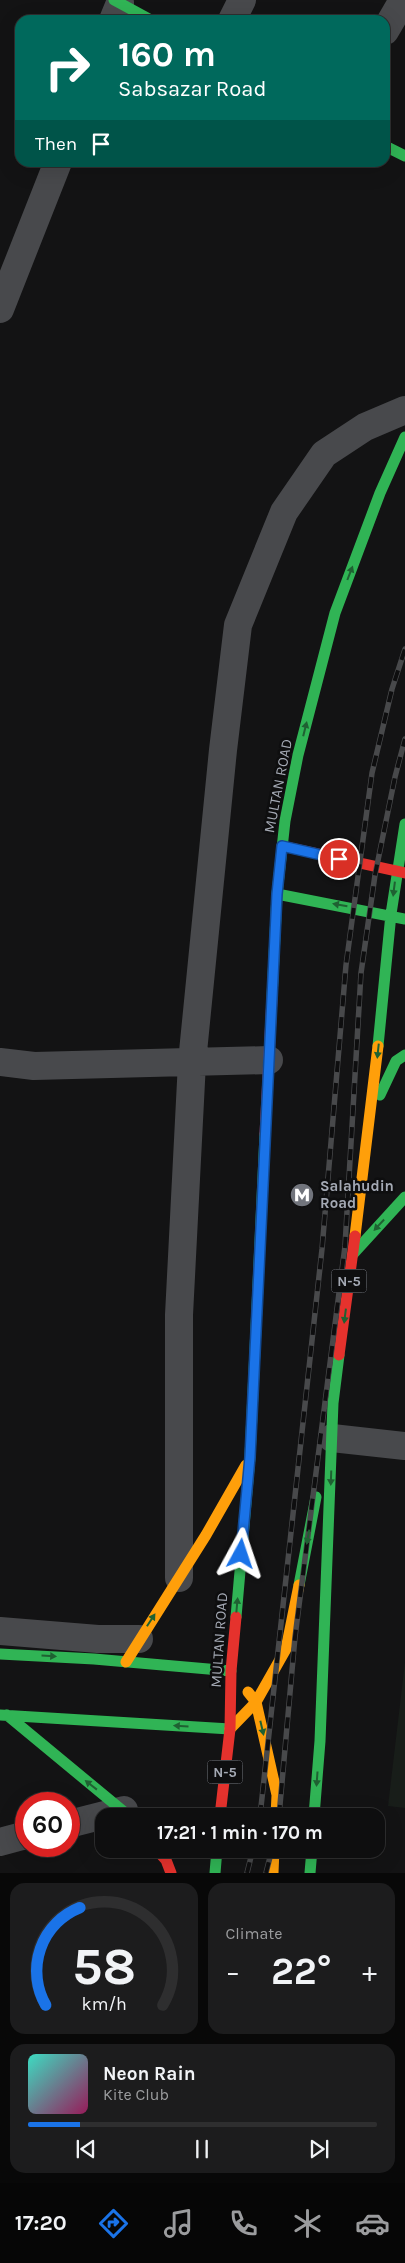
<!DOCTYPE html>
<html lang="en">
<head>
<meta charset="utf-8">
<style>
  body { margin:0; font-family:Karla,sans-serif; background:#1c1c1d; color:#f1f3f6; height:100vh; display:flex; flex-direction:column; font-size:19px; white-space:nowrap }
  * { box-sizing:border-box; margin:0 }
  p { font-size:16px; color:#9b9c9e }
  .icon { flex:none; width:28px; height:28px; fill:none; stroke:currentColor; stroke-width:2; stroke-linecap:round; stroke-linejoin:round }
  .map { position:relative; height:1873px; overflow:hidden }
  .side { display:flex; flex-direction:column; gap:10px; padding:10px; background:#080808; flex:1 }
  .side>* { flex:none }
  .top-card { position:absolute; left:15px; top:15px; width:375px; height:152px; border-radius:15px; box-shadow:0 5px 20px #0002,0 0 0 1px #2e2e2f; background:#00695c; color:#fff; overflow:hidden }
  .speed { position:absolute; left:15px; top:1792px; display:flex; gap:10px; font-size:25px; font-weight:700; text-align:center }
  .speed>* { display:grid; place-content:center; width:65px; height:65px; border-radius:50%; background:#0e0e0f; box-shadow:0 5px 20px #0002,0 0 0 1px #2e2e2f; line-height:1 }
  .speed .limit { border:8px solid #d22; background:#fff; color:#111 }
  .pin { position:absolute; display:grid; place-items:center; width:42px; height:42px; color:#fff; margin:-21px; border:2px solid #fff; border-radius:50%; box-shadow:0 1px 5px #0007 }
  .me { position:absolute; width:55px; margin:-28px; rotate:5deg; stroke-linejoin:round; filter:drop-shadow(0 0 4px #0008) }
  .turn { display:flex; align-items:center; gap:18px; height:105px; padding:0 20px; font-size:22px }
  .turn .icon { width:65px; height:65px; stroke-width:2.5 }
  .turn b { display:block; font-size:35px; line-height:42px }
  .then { display:flex; align-items:center; height:48px; padding:0 20px; background:#0003; gap:10px; font-size:19px }
  .big { font-size:38px; font-weight:700; line-height:1.1 }
  .side .card { flex:1; display:flex; flex-direction:column; justify-content:center; gap:8px; min-width:0; padding:0 18px; border-radius:15px; background:#1c1c1d }
  .side .dial { align-items:center; gap:0 }
  .dial svg { height:130px; overflow:visible; fill:none; stroke:#2e2e2f; stroke-width:7; stroke-linecap:round; text-anchor:middle }
  .dial text { fill:#f1f3f6; stroke:none }
  .song { display:flex; align-items:center; gap:15px }
  .cover { width:60px; height:60px; border-radius:8px; background:linear-gradient(135deg,hsl(170 70% 55%),hsl(330 70% 35%)) }
  .played { height:5px; border-radius:2px; background:linear-gradient(90deg,#1a73e8 15%,#2e2e2f 15%) }
  .keys { display:flex; justify-content:space-around; direction:ltr }
  .heat { display:flex; justify-content:space-between; align-items:center; font-size:28px; direction:ltr }
  .side .tiles { flex:1; display:grid; gap:10px; grid-template-columns:1fr 1fr }
  .card:last-child { grid-column:span 2 }
  .trip { position:absolute; left:95px; top:1808px; width:290px; height:50px; border-radius:15px; background:#0e0e0f; box-shadow:0 5px 20px #0002,0 0 0 1px #2e2e2f; font-weight:700; line-height:50px; text-align:center }
  .tab-bar { display:flex; height:80px; justify-content:space-around; align-items:center; background:#060606; color:#9b9c9e }
  .tab-bar .icon { width:35px; height:35px }
  .tab-bar .current { color:#1a73e8 }
  .tab-bar b { font-size:22px; color:#f1f3f6 }
  .map>svg:first-child { display:block }
  .green { fill:#181d19 }
  .lines { fill:none; stroke-linecap:round; stroke-linejoin:round }
  .street { stroke:#48494c; stroke-width:28 }
  .fast { stroke:#30b455; stroke-width:11 }
  .slow { stroke:#ff9f0a; stroke-width:11 }
  .jam { stroke:#e5322d; stroke-width:11 }
  .rail-casing { stroke:#48494b; stroke-width:5.5 }
  .rail { stroke:#0e0e0f; stroke-width:4; stroke-dasharray:11; stroke-linecap:butt }
  .oneway { fill:#1f6132 }
  .route-casing { stroke:#114b97; stroke-width:12 }
  .route { stroke:#1a73e8; stroke-width:9 }
  .labels { text-anchor:middle; stroke-width:5; stroke-linejoin:round; paint-order:stroke }
  .shield { fill:#0e0e0f; stroke:#777a82; stroke-width:1 }
  .shield-label { font-size:14px; font-weight:bold; fill:#a4a9b4 }
  .street-label { font-size:15px; fill:#a4a9b4; stroke:#0e0e0f }
  .poi-label { font-size:15px; font-weight:bold; fill:#a4a9b4; stroke:#0e0e0f; text-anchor:start }
</style>
</head>
<body>
<div class="map">
<svg width="405" height="1873" viewBox="0 0 405 1873">
  <rect width="100%" height="100%" fill="#131314"/>
  <path class="green" d="M405,1662V1808L388,1806Z"/>
  <g class="lines">
    <path class="street" d="M113,20L120,3
      M232,20L242,0
      M385,31L403,0
      M0,309L58,162
      M0,1062L34,1066L269,1060
      M332,1438L405,1446
      M179,1578V1315L192,1062L223,750L238,625L284,512L324,454L365,427L405,410
      M0,1631L98,1639H139
      M69,1824L124,1810
      M0,1842L26,1835"/>
    <path class="fast" d="M114,0L151,20
      M385,146L405,156
      M277,894L405,919
      M272,998L277,894L285,821L298,755L335,613L380,493L405,437
      M378,1046L391,914L405,824
      M380,1095L396,1061L405,1055
      M353,1254L405,1197
      M299,1585L316,1497
      M236,1617L250,1457L265,1134
      M0,1654L94,1659L231,1671
      M0,1715L230,1729
      M7,1715L129,1816
      M314,1816L320,1741L333,1403L339,1355
      M215,1873L217,1849
      M310,1873L312,1849"/>
    <path class="slow" d="M355,1236L378,1046
      M126,1662L206,1535L246,1465
      M248,1692L256,1702L277,1795L276,1816
      M230,1729L256,1702L286,1649L299,1585
      M273,1873L274,1849"/>
    <path class="jam" d="M282,846L405,873
      M265,1134L272,998
      M339,1355L355,1236
      M220,1816L230,1729L231,1671L236,1617
      M156,1849L166,1860L171,1873"/>
    <g class="rail-casing">
      <path id="rail" d="M260,1816L322,1249L346,965L372,773L392,689L405,649
        M279,1816L295,1637L345,1246L361,973L375,875L395,777L405,739
        M247,1873L253,1849
        M266,1873L272,1849"/>
    </g>
    <use href="#rail" class="rail"/>
  </g>
  <defs><path id="oneway-solid" d="M-6-.8H1V-3.2L6.5 0L1 3.2V.8H-6Z" transform="scale(1.25)"/></defs>
  <g class="oneway">
    <use href="#oneway-solid" transform="translate(350 573) rotate(-69)"/>
    <use href="#oneway-solid" transform="translate(305 729) rotate(-76)"/>
    <use href="#oneway-solid" transform="translate(394 889) rotate(97)"/>
    <use href="#oneway-solid" transform="translate(340 905) rotate(-170)"/>
    <use href="#oneway-solid" transform="translate(378 1051) rotate(96)"/>
    <use href="#oneway-solid" transform="translate(379 1225) rotate(133)"/>
    <use href="#oneway-solid" transform="translate(345 1316) rotate(97)"/>
    <use href="#oneway-solid" transform="translate(331 1478) rotate(92)"/>
    <use href="#oneway-solid" transform="translate(308 1537) rotate(100)"/>
    <use href="#oneway-solid" transform="translate(237 1605) rotate(-85)"/>
    <use href="#oneway-solid" transform="translate(151 1620) rotate(-57)"/>
    <use href="#oneway-solid" transform="translate(49 1656) rotate(3)"/>
    <use href="#oneway-solid" transform="translate(181 1726) rotate(-177)"/>
    <use href="#oneway-solid" transform="translate(262 1728) rotate(77)"/>
    <use href="#oneway-solid" transform="translate(317 1779) rotate(94)"/>
    <use href="#oneway-solid" transform="translate(91 1785) rotate(-142)"/>
  </g>
  <g class="lines">
    <g class="route-casing">
      <path id="route" d="M241,1554L250,1457L277,894L282,846L339,859"/>
    </g>
    <use href="#route" class="route"/>
  </g>
  <defs>
    <g id="metro-disc" transform="scale(1.25)"><circle r="9.5" fill="#71747c" stroke="#0e0e0f"/><path d="M-5.5 5V-5H-3L0 0L3-5H5.5V5H3V-.5L0 4L-3-.5V5Z" fill="#fff"/></g>
  </defs>
  <g fill-rule="evenodd">
    <use href="#metro-disc" x="302" y="1195"/>
  </g>
  <g class="labels">
    <g class="shield">
      <rect x="331.5" y="1269.5" width="35" height="23" rx="4"/>
      <rect x="207.5" y="1760.5" width="35" height="23" rx="4"/>
    </g>
    <g class="shield-label">
      <text x="349" y="1286">N-5</text>
      <text x="225" y="1777">N-5</text>
    </g>
    <g class="street-label">
      <text transform="translate(278 786) rotate(-79)" y="5">MULTAN ROAD</text>
      <text transform="translate(219 1640) rotate(-86)" y="5">MULTAN ROAD</text>
    </g>
    <g class="poi-label">
      <text x="320" y="1191">Salahudin<tspan x="320" dy="17">Road</tspan></text>
    </g>
  </g>
</svg>
<div class="speed"><div class="limit">60</div></div>
<div class="pin" style="left:339px;top:859px;background:#d93025"><svg class="icon" aria-label="arrive" viewBox="0 0 24 24"><path d="M6 21V4h12l-3 4 3 4H6"/></svg></div>
<svg class="me" style="left:241px;top:1554px" viewBox="-20 -20 40 40"><path d="M0-17L14 15 0 8-14 15z" fill="#1a73e8" stroke="#fff" stroke-width="4"/></svg>
<div class="trip">17:21 · 1 min · 170 m</div>
<div class="top-card">
<div class="turn"><svg class="icon" aria-label="right" viewBox="0 0 24 24"><path d="M7 20v-9h11M14 6l5 5-5 5"/></svg><div><b>160 m</b>Sabsazar Road</div></div>
<div class="then">Then<svg class="icon" aria-label="arrive" viewBox="0 0 24 24"><path d="M6 21V4h12l-3 4 3 4H6"/></svg></div>
</div>
</div>
<section class="side">
<div class="tiles">
<div class="card dial"><svg viewBox="0 0 100 80">
<path d="M14 69A42 42 0 1 1 86 69"/>
<path d="M14 69A42 42 0 0 1 35 9" stroke="#1a73e8"/>
<text x="50" y="56" font-size="32" font-weight="700">58</text>
<text x="50" y="72" font-size="11">km/h</text>
</svg></div>
<div class="card"><p>Climate</p>
<div class="heat"><a>−</a><b class="big">22°</b><a>+</a></div>
</div>
<div class="card">
<div class="song"><i class="cover"></i><div><b>Neon Rain</b><p>Kite Club</p></div></div>
<div class="played"></div>
<div class="keys"><svg class="icon" aria-label="previous" viewBox="0 0 24 24"><path d="M18 5L8 12l10 7zM5 5v14"/></svg><svg class="icon" aria-label="pause" viewBox="0 0 24 24"><path d="M8 5v14M16 5v14"/></svg><svg class="icon" aria-label="next" viewBox="0 0 24 24"><path d="M6 5l10 7-10 7zM19 5v14"/></svg></div>
</div>
</div>
</section>
<nav class="tab-bar">
<b>17:20</b>
<svg class="icon current" aria-label="directions" viewBox="0 0 24 24"><path d="M12 3l9 9-9 9-9-9zM9 14v-3h6M13 9l2 2-2 2"/></svg>
<svg class="icon" aria-label="music" viewBox="0 0 24 24"><path d="M9 18V5l10-2v13"/><circle cx="6" cy="18" r="3"/><circle cx="16" cy="16" r="3"/></svg>
<svg class="icon" aria-label="phone" viewBox="0 0 24 24"><path d="M5 4h4l2 5-3 2q2 4 5 5l2-3 5 2v4C11 20 4 13 5 4z"/></svg>
<svg class="icon" aria-label="climate" viewBox="0 0 24 24"><path d="M12 3v18M4 7l16 10M4 17L20 7"/></svg>
<svg class="icon" aria-label="car" viewBox="0 0 24 24"><path d="M5 17H2v-5l4-1 3-4h7l3 4 3 1v5h-3M9 17h6M6 11h13"/><circle cx="7" cy="17" r="2"/><circle cx="17" cy="17" r="2"/></svg>
</nav>
</body>
</html>
